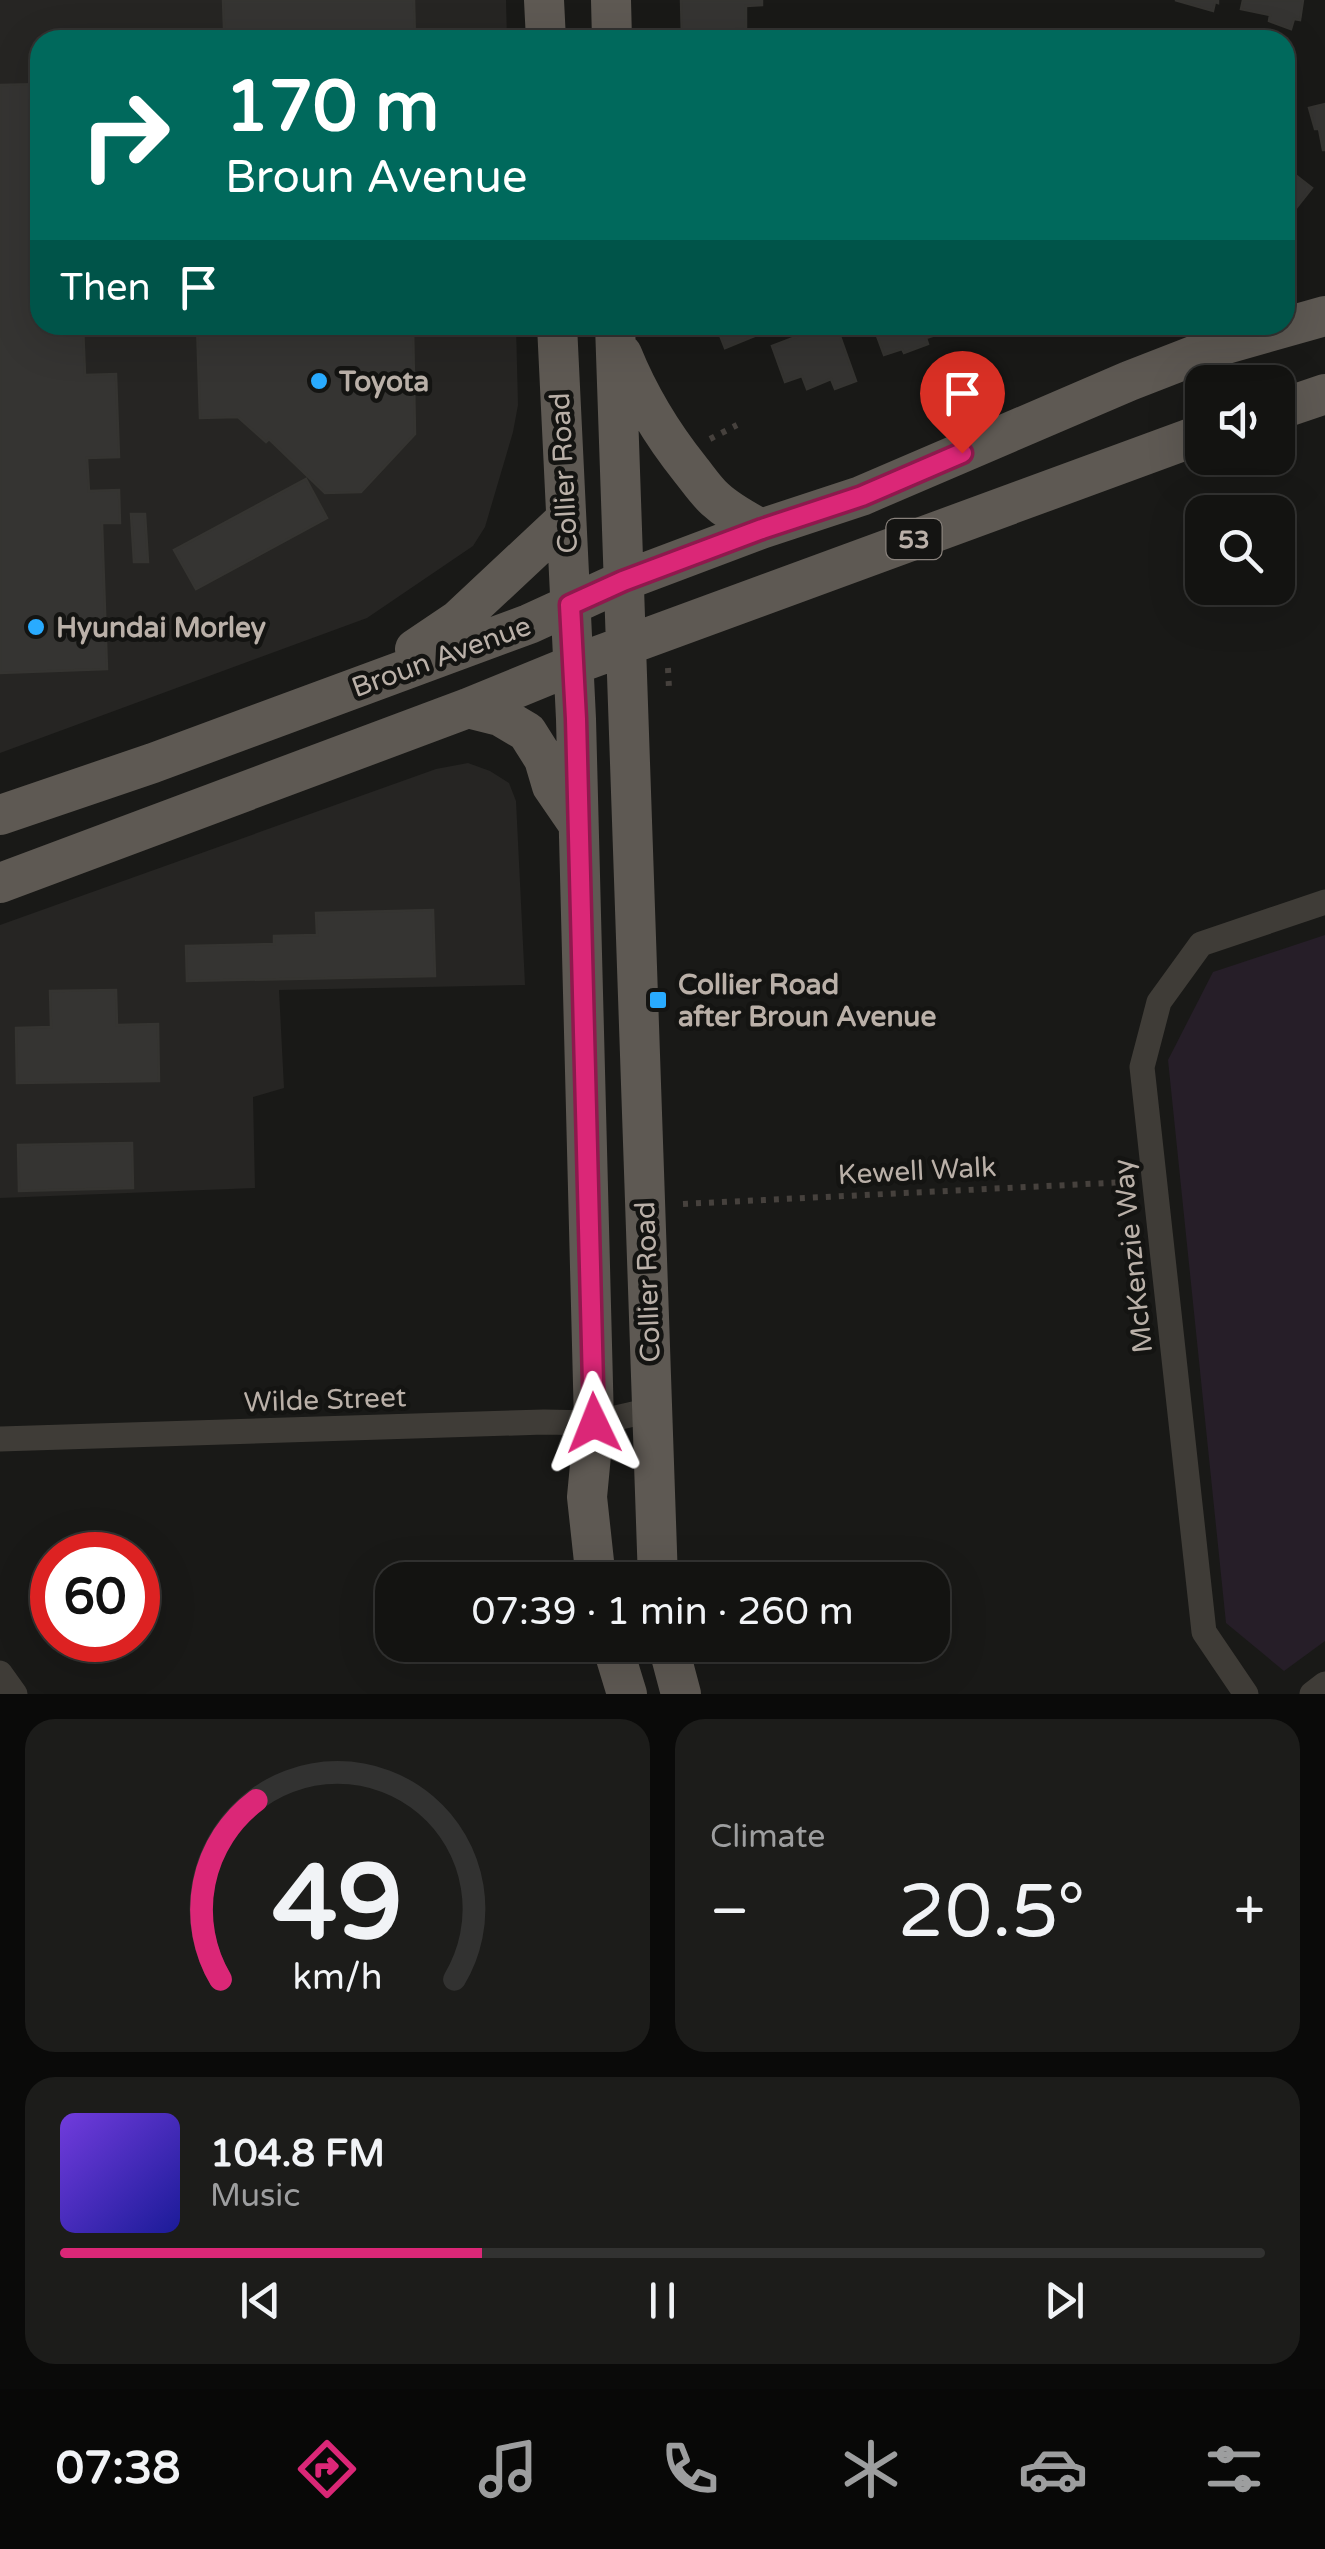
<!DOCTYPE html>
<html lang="en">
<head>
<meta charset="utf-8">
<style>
  body { margin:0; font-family:"Varela Round",sans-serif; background:#1c1c1a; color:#f1f3f6; height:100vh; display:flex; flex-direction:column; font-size:38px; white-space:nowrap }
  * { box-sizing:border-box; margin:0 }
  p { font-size:32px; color:#9d9e9f }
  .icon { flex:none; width:55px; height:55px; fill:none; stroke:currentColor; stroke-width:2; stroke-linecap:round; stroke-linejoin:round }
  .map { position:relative; height:1694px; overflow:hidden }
  .sheet { display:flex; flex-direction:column; gap:25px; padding:25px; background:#0a0a09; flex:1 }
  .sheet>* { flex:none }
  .guide { position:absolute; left:30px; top:30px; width:1265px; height:305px; border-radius:30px; box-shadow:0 10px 40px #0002,0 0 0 2px #323231; background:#00695c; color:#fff; overflow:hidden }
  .tools { position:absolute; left:1185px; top:365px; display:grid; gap:20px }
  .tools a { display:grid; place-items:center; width:110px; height:110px; border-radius:20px; background:#131311; box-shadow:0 10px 40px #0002,0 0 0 2px #323231; font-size:50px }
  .speed { position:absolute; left:30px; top:1532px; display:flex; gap:20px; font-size:50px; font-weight:700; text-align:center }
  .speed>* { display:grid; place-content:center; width:130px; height:130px; border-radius:50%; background:#131311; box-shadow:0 10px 40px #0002,0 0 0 2px #323231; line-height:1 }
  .speed .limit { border:15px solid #d22; background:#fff; color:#111 }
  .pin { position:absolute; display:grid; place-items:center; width:85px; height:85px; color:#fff; margin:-102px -42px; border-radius:50% 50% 50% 0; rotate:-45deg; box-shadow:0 0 10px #0007 }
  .pin .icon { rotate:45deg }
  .me { position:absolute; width:110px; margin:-55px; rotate:358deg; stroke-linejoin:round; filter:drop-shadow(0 0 8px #0008) }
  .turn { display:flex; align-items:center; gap:35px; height:210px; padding:0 30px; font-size:45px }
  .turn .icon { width:130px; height:130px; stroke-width:2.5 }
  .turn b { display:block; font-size:70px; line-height:85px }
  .then { display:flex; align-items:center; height:95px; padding:0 30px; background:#0003; gap:20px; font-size:38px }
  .big { font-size:75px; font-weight:600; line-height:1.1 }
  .sheet .widget { flex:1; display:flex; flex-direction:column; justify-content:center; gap:15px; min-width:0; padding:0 35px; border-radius:30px; background:#1c1c1a }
  .sheet .dial { align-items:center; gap:0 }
  .dial svg { height:260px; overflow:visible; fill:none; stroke:#323231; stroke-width:7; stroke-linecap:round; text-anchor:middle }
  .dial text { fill:#f1f3f6; stroke:none }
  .song { display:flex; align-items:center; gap:30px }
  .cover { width:120px; height:120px; border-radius:15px; background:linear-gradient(135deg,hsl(260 70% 55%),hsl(240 70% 35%)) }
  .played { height:10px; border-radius:5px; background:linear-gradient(90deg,#db2777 35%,#323231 35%) }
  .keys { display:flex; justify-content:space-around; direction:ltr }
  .heat { display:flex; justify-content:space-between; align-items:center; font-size:55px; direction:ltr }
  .sheet .tiles { flex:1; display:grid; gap:25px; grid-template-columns:1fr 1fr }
  .widget:last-child { grid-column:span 2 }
  .trip { position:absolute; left:375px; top:1562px; width:575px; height:100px; border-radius:30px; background:#131311; box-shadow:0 10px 40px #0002,0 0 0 2px #323231; font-weight:600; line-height:100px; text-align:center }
  .tabs { display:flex; height:160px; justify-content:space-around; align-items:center; background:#080807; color:#9d9e9f }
  .tabs .icon { width:70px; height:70px }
  .tabs .on { color:#db2777 }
  .tabs b { font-size:45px; color:#f1f3f6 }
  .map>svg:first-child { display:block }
  .built { fill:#262523 }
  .green { fill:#261e28 }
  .building { fill:#353432; stroke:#353431; stroke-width:2.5 }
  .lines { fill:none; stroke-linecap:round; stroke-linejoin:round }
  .path { stroke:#46413d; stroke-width:6; stroke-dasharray:5 8; stroke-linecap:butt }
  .minor { stroke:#3f3c37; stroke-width:25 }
  .primary { stroke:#5e5953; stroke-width:40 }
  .route-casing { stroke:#8e194d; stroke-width:25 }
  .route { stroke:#db2777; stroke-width:18 }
  .poi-dot { fill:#29abff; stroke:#141412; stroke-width:4 }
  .labels { text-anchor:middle; stroke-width:9; stroke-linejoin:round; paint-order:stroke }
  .shield { fill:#141412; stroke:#88817b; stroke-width:2.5 }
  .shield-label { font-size:25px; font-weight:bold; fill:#bab0a8 }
  .poi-label { font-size:28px; font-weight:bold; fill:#bab0a8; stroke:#141412; text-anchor:start }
  .street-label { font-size:28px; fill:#bab0a8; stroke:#141412 }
</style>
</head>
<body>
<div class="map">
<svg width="1325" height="1694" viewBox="0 0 1325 1694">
  <rect width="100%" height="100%" fill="#191917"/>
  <path class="built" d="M0,0H506L507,40H40V325H516L518,405L513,432L485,527L473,546L367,618L0,753Z
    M468,763L490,771L509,783L516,801L525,985L279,990L284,1088L253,1097L255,1188L0,1198V925L436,769Z"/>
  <path class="green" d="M1325,935V1641L1284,1671L1226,1623L1168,1060L1213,972Z"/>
  <path class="building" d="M223,0H414L415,39L194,40V30L224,29Z
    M681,0H762V5L746,6V28L737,29L738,40H682Z
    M1175,0H1218V3L1215,2L1213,11Z
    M1243,0H1303L1300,20L1294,19L1291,29L1269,21L1270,15L1241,9Z
    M40,84V325H83L85,375L116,374L119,457L87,458L89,491L119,490L120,523H102L107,669L0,673V85Z
    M1325,104V150H1323L1319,129H1315L1309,108Z
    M1285,167L1312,188L1285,222Z
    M197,325H413L415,434L361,492L325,493L269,439L266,442L238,417L200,418Z
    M716,325H782L725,348Z
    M827,325H836L856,381L835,389L831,379L807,389L802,376L785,382L772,346Z
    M873,325H946L948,331L926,338L928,344L904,353L902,349L884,355Z
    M306,479L327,518L196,589L174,550Z
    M131,514H145L148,562H134Z
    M433,910L435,976L187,981L186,946L274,944V936L317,935L316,913Z
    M116,990L117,1025L158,1024L159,1081L17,1083L16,1028L51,1027L50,991Z
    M132,1143L133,1188L19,1191L18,1145Z"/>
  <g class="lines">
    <path class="path" d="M710,439L737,425
      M668,668L669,689
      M683,1204L1128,1182"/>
    <path class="minor" d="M0,1439L544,1422L594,1423L651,1410
      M0,1673L15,1694
      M1246,1694L1204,1632L1142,1067L1159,1002L1201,944L1325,902
      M1312,1694L1325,1684"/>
    <path class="primary" d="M544,0L546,40
      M611,0L612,40
      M557,325L576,719L594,1423L587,1497L596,1580
      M615,325L658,1580
      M622,354C639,396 662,434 690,469C698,479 706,491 715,499C729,512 745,520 761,529
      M1278,410L1325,394
      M415,649L458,620L565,520
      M468,708L500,716L527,732L544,759L552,786L576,821
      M0,815L153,763L529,624L623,581L761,529L861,496L1129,381L1219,346L1325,316
      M0,883L468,708L573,665L1202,434
      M612,1645L627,1694
      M668,1645L681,1694"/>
  </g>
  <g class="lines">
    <g class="route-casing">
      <path id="route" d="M594,1423L576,719L570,605L623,581L762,529L862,496L962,453"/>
    </g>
    <use href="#route" class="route"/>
  </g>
  <g class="poi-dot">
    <circle cx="319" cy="381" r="10"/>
    <circle cx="36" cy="627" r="10"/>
    <rect x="648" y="990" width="20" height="20" rx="5"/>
  </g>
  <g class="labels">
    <rect class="shield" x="886.5" y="519" width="55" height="40" rx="8"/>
    <g class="shield-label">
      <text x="914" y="548">53</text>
    </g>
    <g class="poi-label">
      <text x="339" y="391">Toyota</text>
      <text x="56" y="637">Hyundai Morley</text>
      <text x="678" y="994">Collier Road<tspan x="678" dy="32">after Broun Avenue</tspan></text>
    </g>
    <g class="street-label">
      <text transform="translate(563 473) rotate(-93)" y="10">Collier Road</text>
      <text transform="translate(441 656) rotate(-20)" y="10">Broun Avenue</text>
      <text transform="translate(917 1170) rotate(-3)" y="10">Kewell Walk</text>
      <text transform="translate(1132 1256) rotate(-96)" y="10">McKenzie Way</text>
      <text transform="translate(647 1282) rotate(-92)" y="10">Collier Road</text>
      <text transform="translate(325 1399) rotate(-2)" y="10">Wilde Street</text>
    </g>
  </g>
</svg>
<div class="tools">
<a><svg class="icon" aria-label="sound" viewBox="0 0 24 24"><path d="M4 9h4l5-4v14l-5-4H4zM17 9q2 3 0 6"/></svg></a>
<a><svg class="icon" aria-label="search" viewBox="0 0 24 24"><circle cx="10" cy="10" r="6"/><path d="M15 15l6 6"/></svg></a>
</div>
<div class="speed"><div class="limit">60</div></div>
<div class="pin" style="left:962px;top:453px;background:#d93025"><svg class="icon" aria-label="arrive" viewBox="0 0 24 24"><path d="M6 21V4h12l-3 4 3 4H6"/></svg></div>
<svg class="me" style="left:594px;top:1423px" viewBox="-20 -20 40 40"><path d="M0-17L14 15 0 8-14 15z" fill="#db2777" stroke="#fff" stroke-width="4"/></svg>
<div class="trip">07:39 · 1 min · 260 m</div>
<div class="guide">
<div class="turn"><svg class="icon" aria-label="right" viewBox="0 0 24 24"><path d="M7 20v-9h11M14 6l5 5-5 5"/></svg><div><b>170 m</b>Broun Avenue</div></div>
<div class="then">Then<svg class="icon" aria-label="arrive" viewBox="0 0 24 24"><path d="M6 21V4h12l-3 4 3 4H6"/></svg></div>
</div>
</div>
<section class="sheet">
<div class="tiles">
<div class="widget dial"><svg viewBox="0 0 100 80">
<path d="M14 69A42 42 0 1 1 86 69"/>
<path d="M14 69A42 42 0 0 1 25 14" stroke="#db2777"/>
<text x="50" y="56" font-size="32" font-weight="700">49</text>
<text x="50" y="72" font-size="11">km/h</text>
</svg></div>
<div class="widget"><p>Climate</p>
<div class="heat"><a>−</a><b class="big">20.5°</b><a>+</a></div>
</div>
<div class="widget">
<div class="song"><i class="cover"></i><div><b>104.8 FM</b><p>Music</p></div></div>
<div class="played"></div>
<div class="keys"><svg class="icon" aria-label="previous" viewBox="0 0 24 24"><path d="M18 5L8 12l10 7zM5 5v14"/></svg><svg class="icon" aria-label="pause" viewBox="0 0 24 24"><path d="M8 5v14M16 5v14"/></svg><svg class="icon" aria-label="next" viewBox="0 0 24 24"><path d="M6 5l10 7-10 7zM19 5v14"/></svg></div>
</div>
</div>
</section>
<nav class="tabs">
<b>07:38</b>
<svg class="icon on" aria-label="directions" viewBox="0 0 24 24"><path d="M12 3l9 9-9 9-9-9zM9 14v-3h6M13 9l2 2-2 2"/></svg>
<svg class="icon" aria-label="music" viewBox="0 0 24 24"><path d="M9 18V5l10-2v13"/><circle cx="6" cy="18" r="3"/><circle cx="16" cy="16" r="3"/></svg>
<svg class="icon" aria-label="phone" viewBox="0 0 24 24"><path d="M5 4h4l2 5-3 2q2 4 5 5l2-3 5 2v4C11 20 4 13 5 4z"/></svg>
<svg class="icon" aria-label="climate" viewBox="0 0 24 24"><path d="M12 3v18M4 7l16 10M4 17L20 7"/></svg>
<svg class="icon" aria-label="car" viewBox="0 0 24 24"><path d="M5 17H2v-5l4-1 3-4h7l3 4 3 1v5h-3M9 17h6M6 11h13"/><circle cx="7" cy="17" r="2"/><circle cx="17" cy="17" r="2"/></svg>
<svg class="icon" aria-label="filters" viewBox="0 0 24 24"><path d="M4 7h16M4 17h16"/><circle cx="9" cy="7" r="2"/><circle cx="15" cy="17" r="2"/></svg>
</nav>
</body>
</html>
